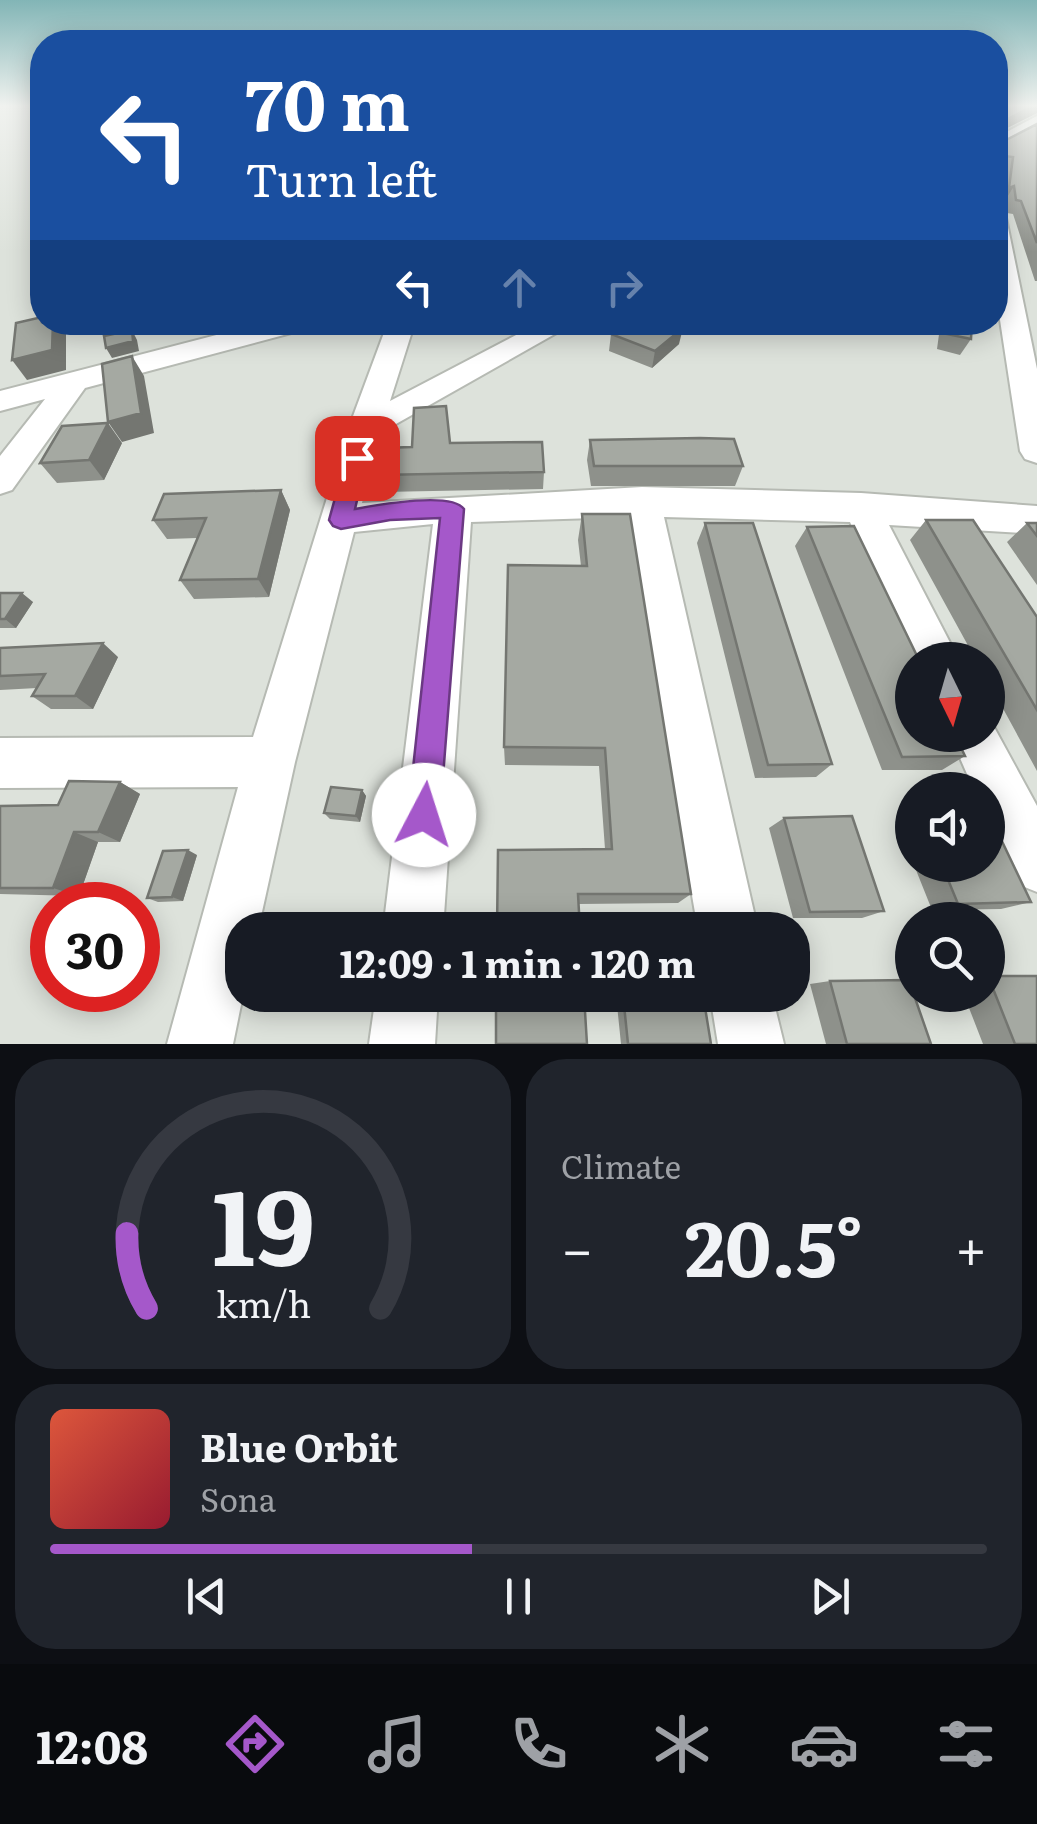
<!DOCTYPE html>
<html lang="en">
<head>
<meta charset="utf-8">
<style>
  body { margin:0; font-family:Literata,serif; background:#20242c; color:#f1f3f6; height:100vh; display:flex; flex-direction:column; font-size:38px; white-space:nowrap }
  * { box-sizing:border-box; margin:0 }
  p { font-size:32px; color:#9ea1a6 }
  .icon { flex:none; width:55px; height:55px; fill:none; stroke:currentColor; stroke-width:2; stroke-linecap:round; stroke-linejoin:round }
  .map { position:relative; height:1044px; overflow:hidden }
  .panel { display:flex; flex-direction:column; gap:15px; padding:15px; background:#0d0f14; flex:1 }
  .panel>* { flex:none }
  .top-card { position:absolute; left:30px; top:30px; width:978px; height:305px; border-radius:40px; box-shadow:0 5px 25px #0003; background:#1a4fa0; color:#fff; overflow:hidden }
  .needle { width:65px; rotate:175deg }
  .controls { position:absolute; left:895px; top:642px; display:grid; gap:20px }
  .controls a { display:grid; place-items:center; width:110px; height:110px; border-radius:50%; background:#171b24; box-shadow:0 5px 25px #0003; font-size:50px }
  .speed { position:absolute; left:30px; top:882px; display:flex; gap:20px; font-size:50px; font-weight:700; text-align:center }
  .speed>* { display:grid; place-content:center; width:130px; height:130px; border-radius:50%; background:#171b24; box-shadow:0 5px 25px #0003; line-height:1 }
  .speed .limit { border:15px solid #d22; background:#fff; color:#111 }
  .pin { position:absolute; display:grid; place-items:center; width:85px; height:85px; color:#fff; margin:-42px; border-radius:20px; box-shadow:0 5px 15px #0006 }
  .me { position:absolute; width:110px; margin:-55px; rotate:5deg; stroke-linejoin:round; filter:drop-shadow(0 0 8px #0008) }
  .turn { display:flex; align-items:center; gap:35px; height:210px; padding:0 50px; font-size:45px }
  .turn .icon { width:130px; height:130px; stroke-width:2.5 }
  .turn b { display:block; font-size:70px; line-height:85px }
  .lanes { display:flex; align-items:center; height:95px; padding:0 50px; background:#0003; justify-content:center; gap:50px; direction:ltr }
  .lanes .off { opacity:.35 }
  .big { font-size:75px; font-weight:700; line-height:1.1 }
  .panel .widget { flex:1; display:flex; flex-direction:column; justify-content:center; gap:15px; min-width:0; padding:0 35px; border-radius:40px; background:#20242c }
  .panel .dial { align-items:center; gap:0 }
  .dial svg { height:260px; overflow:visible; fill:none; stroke:#363941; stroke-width:7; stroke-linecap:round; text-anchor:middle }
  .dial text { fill:#f1f3f6; stroke:none }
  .song { display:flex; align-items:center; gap:30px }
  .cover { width:120px; height:120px; border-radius:15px; background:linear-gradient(135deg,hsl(10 70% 55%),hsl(350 70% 35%)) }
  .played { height:10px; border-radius:5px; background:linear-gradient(90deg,#a558ca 45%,#363941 45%) }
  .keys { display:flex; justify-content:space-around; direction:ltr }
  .heat { display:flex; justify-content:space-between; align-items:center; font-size:55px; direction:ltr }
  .panel .tiles { flex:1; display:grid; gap:15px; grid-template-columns:1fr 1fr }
  .widget:last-child { grid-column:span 2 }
  .trip { position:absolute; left:225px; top:912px; width:585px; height:100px; border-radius:40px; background:#171b24; box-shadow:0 5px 25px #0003; font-weight:700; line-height:100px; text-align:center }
  .dock { display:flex; height:160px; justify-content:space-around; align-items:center; background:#090b0e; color:#9ea1a6 }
  .dock .icon { width:70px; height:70px }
  .dock .current { color:#a558ca }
  .dock b { font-size:45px; color:#f1f3f6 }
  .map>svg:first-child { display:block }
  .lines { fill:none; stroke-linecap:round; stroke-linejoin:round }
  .minor-casing { stroke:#b6bab3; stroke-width:4 }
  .minor { fill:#fff; fill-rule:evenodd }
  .wall { fill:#8e918b }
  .shaded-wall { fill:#747671 }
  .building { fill:#a5a9a2; stroke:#747671; stroke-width:2.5 }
  .route { fill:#a558ca; stroke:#6b3983; stroke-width:2.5 }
</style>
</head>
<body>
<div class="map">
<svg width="1037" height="1044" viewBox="0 0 1037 1044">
  <rect width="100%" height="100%" fill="#dde2db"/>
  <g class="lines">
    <g class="minor-casing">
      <path id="minor" d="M1037,116V128L995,150V138Z
        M995,212L1006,218L1037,369V463L1025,459L1020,451L995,287Z
        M267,322H314L310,328L85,388L12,490L0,494V456L45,399L0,411V391Z
        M388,322H415L390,401L541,322H576L380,433L362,503L642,487L861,493L1037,506V534L889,525L959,660H914L850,522L664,517L758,930H698L627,517L471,522L443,930H383L433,524L354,532L295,762L258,930H242L243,995L233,1044H167L238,787L0,788V738L253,737L349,427Z
        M988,716L1037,806V892L1017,884L988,819V790H974L950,735H988Z
        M376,995H438L435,1044H369Z
        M710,995H772L784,1044H718Z"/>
    </g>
    <use href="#minor" class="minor"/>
  </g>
  <path class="wall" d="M995,105L1037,113L999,132V140L1004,141L1037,124V281H1035L1013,214L1007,213L1006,199L1001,202L1006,169L995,168Z
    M972,322L971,339L960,355L937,349L940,327L920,323Z
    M611,334L679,344L652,368L609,351Z
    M590,440L743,466L735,486H591L587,460Z
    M122,443L104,480L57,483L40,463Z
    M450,443L544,472L543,489L382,492L378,475L412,447Z
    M281,490L290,510L269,597L194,599L180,580L197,538L167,539L153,520Z
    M582,514L691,894L678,903L578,904L497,930L605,849L599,766L505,765L504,747L581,566L578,540Z
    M926,520L1037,617V771L988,681V660H976L910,540Z
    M705,523L832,764L816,777L755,778L697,543Z
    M1027,523H1037V585L1007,542Z
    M807,527L965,756L942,770H882L795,546Z
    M0,593L33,602L16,628H0Z
    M0,648L118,657L93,709H51L32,696L37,688L0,690Z
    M120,782L140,794L120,842H98L79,896L0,894V806L58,805Z
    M362,790L366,796L360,822L330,819L324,813Z
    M912,813V860L897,821Z
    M784,818L884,911L862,918H793L769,828Z
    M197,855L183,901L158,902L147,898Z
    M914,865H988L1031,902L1001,909L932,910Z
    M988,976L1037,1044H983L964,995H988Z
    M830,981L931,1044H826L810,984Z
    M616,995H703L711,1044H621Z"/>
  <path class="shaded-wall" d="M1035,105H1037V113L995,134L1000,123Z
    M1014,186L1006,199L1001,202L1009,188Z
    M53,322H58L66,334V370L27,380L12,360Z
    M683,328L679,344L652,368L655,351Z
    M132,330L137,340L139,351L112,358L106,348Z
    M132,356L144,376L154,433L122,442L108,422Z
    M108,423L122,443L104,480L89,460Z
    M281,490L290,510L269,597L258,579Z
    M22,593L33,602L16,628L5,619Z
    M103,643L118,657L93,709L75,696Z
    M120,782L140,794L120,842L98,832Z
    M362,790L366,796L360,822L356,816Z
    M74,832L98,842L79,896L53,888Z
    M188,850L197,855L183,901L172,897Z"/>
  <path class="building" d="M995,105H1035L1000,123L999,140L1004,141L1037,124V243L1021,201L1016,200L1014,186L1009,188L1013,157L995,155Z
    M42,317V322H53L52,350L12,360L16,323Z
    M627,322H669L683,328L655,351L611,334Z
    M948,322H972L971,339L947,334Z
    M132,330L133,341L106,348L104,336Z
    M132,356L141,413L108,422L102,364Z
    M446,406L450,443L542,442L544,472L378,475L381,448L412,447L414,408Z
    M108,423L89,460L40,463L62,426Z
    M700,438L734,439L743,466H594L590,440Z
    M281,490L258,579L180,580L206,518L153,520L164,494Z
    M582,514H630L691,894H578L580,930H497L498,850L612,849L605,748L504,747L508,565L587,566Z
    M926,520H973L1037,617V710Z
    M705,523H753L832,764L768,765Z
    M1027,523H1037V536Z
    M854,526L919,660H912V735H955L965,756L902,757L807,527Z
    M0,593H22L5,619H0Z
    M103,643L75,696H32L45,674L0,676V648Z
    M69,781L120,782L98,832H74L53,888H0V806L58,805Z
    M331,787L362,790L356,816L324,813Z
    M988,812L1031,902L958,904L942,865H988Z
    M852,816L884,911L810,912L784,818Z
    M188,850L172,897L147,898L163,851Z
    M988,976H1037V1044H1015Z
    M909,980L912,995H914L931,1044H847L830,981Z
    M496,995H584L587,1044H496Z
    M623,995H703L711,1044H628Z"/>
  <linearGradient id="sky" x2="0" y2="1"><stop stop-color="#82b5b6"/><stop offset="0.42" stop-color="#f0f2ef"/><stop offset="1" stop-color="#f0f2ef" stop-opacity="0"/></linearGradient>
  <rect width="1037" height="252" fill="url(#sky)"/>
  <path class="route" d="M357,451L367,458L355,509C377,505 451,491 464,509L440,815L435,827L424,831L412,827L408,815L440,518L390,520L341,529L333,526L329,520L346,458Z"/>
</svg>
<div class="controls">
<a><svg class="needle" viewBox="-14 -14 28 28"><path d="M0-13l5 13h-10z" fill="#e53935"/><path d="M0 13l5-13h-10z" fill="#9ea1a6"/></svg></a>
<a><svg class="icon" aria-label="sound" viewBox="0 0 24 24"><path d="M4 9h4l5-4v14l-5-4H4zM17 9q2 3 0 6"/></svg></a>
<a><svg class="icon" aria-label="search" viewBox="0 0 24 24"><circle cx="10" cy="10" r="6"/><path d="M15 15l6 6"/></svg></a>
</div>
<div class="speed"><div class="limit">30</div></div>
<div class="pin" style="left:357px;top:458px;background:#d93025"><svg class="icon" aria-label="arrive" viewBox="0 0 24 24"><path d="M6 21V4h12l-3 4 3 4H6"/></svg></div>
<svg class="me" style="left:424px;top:815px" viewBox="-20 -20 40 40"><circle r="19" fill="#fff"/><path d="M0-13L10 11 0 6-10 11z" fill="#a558ca"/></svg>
<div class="trip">12:09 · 1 min · 120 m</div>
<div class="top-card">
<div class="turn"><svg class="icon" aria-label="left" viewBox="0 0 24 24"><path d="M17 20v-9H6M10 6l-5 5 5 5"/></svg><div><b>70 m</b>Turn left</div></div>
<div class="lanes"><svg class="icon" aria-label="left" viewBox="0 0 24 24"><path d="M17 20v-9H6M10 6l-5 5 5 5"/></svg><svg class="icon off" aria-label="ahead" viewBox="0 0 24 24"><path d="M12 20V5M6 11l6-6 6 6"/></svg><svg class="icon off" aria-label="right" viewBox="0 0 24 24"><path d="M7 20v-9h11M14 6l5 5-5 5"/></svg></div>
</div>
</div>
<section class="panel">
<div class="tiles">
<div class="widget dial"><svg viewBox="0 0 100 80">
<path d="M14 69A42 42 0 1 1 86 69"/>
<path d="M14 69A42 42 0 0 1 8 46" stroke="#a558ca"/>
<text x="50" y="56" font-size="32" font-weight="700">19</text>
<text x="50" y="72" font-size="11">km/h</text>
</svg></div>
<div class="widget"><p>Climate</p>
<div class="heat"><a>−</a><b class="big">20.5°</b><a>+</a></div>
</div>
<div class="widget">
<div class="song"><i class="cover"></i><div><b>Blue Orbit</b><p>Sona</p></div></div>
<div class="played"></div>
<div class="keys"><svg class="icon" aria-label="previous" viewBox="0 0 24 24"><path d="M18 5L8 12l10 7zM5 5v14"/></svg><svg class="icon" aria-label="pause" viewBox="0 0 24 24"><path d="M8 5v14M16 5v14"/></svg><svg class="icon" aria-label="next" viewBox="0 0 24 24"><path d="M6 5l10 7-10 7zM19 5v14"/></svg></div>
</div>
</div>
</section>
<nav class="dock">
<b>12:08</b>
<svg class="icon current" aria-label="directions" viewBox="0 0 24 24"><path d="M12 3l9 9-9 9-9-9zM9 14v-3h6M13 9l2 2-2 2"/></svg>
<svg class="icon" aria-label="music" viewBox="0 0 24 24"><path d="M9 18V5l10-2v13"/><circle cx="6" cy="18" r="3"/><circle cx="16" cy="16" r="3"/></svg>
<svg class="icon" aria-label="phone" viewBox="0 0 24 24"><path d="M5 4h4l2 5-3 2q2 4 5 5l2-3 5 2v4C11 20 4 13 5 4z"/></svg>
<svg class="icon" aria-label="climate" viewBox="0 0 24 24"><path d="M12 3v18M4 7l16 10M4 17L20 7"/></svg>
<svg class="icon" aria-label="car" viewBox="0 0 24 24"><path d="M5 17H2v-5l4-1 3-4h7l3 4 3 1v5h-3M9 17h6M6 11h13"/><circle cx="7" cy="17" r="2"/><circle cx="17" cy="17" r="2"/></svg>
<svg class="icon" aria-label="filters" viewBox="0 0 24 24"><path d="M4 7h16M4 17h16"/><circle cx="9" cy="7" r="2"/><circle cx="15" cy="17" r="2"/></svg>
</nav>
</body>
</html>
